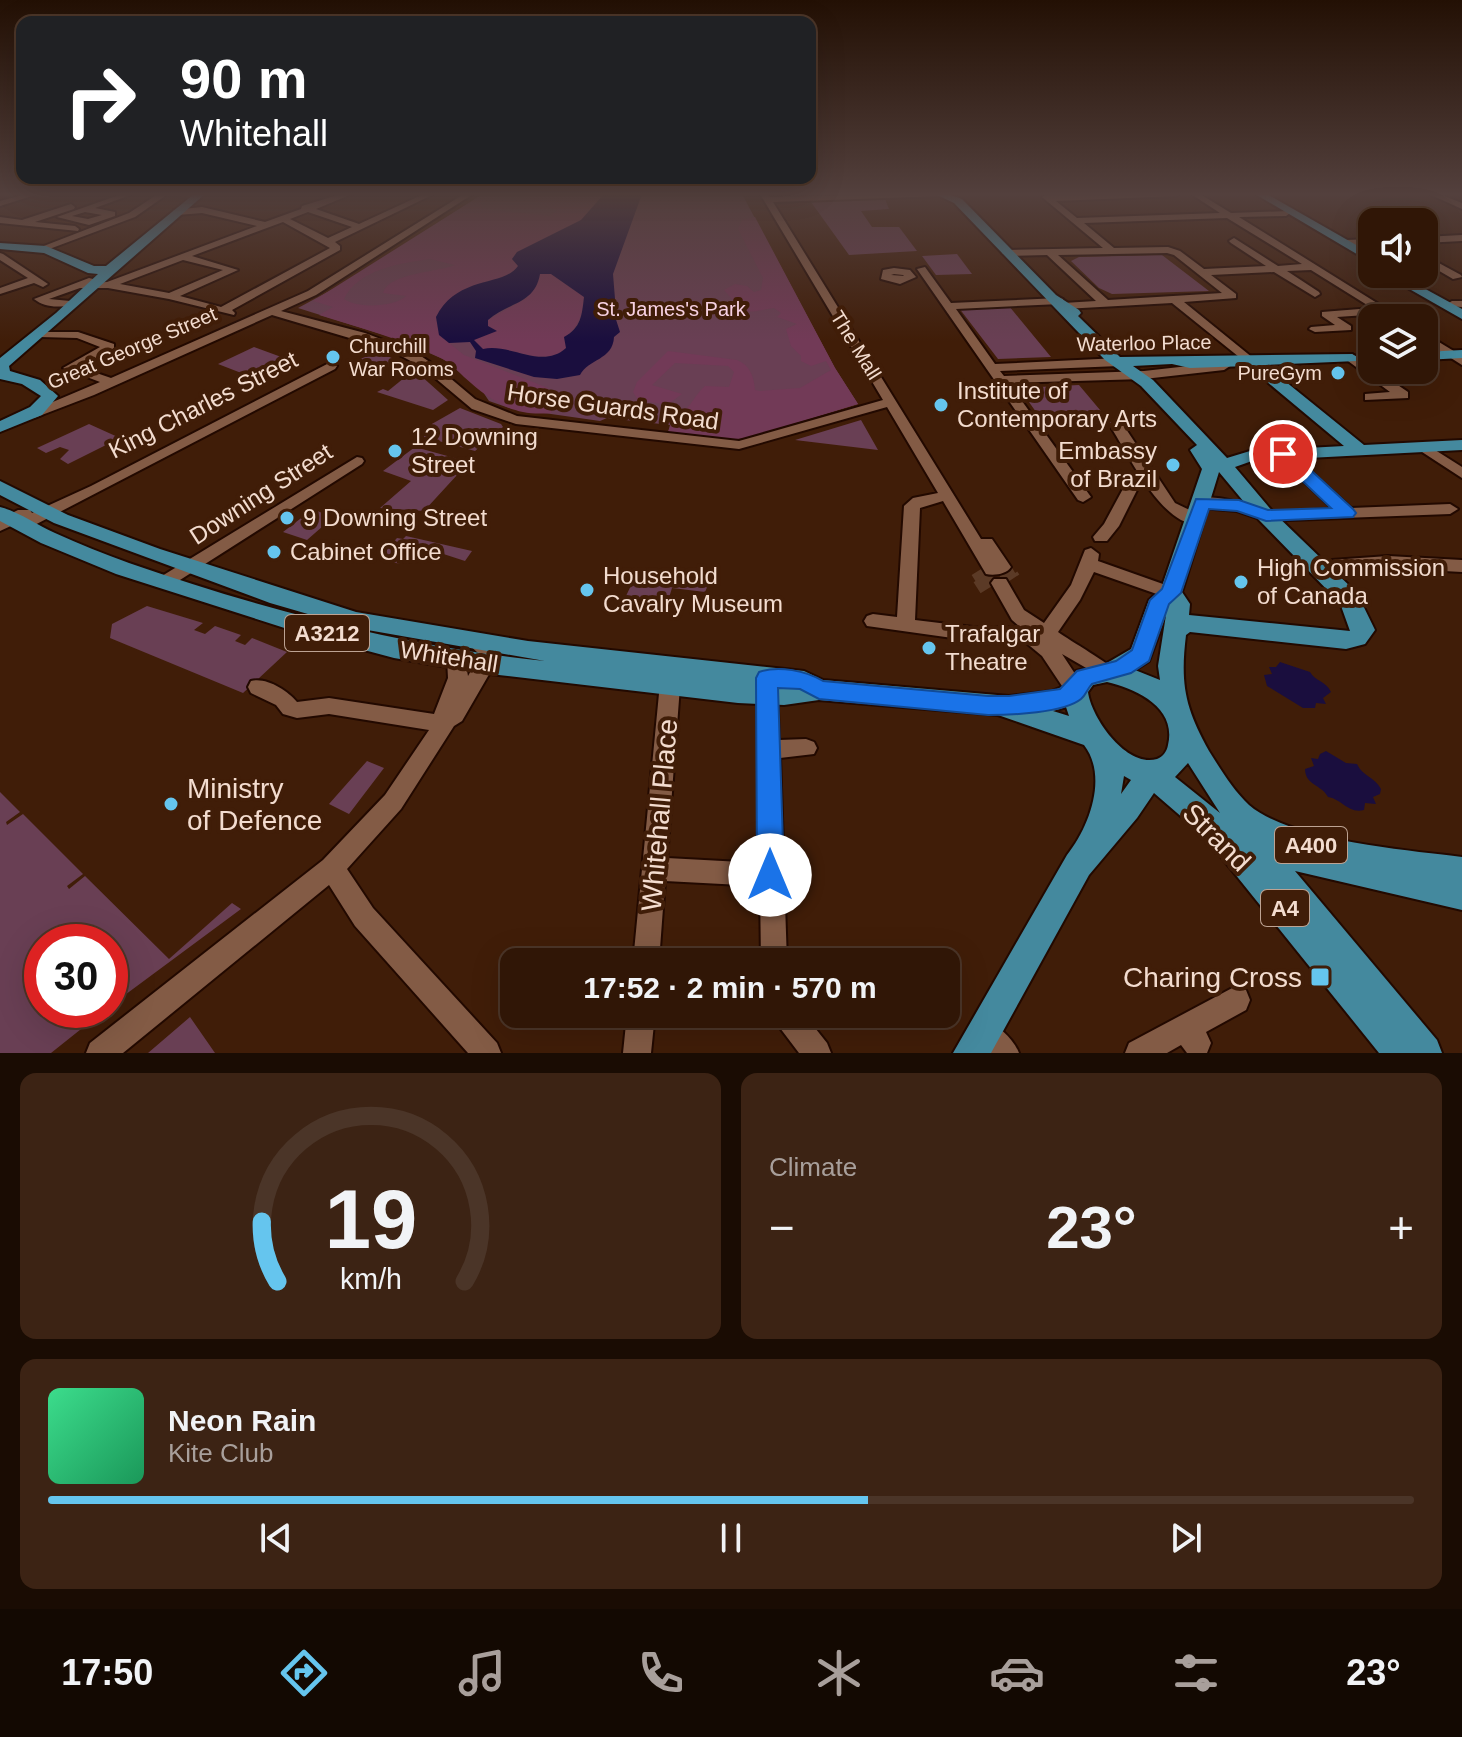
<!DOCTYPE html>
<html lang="en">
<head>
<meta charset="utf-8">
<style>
  body { margin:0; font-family:Arial,sans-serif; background:#3c2314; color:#f1f3f6; height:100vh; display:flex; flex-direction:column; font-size:30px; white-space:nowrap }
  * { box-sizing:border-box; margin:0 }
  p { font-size:26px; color:#a89f9b }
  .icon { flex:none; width:44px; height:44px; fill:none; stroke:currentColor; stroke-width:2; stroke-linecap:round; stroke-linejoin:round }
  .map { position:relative; height:1053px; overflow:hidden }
  .details { display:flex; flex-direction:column; gap:20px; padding:20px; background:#1a0c03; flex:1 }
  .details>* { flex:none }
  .hud { position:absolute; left:16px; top:16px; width:800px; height:168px; border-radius:16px; box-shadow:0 8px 32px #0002,0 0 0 2px #4b3528; background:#202124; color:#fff; overflow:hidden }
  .fabs { position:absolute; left:1358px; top:208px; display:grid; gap:16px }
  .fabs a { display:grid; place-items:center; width:80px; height:80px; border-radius:16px; background:#301606; box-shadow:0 8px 32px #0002,0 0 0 2px #4b3528; font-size:40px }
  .speed { position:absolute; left:24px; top:924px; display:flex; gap:16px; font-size:40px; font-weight:700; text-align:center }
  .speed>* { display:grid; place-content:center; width:104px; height:104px; border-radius:50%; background:#301606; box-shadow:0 8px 32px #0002,0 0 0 2px #4b3528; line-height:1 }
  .speed .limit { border:12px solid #d22; background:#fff; color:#111 }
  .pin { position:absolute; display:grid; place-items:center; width:68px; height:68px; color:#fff; margin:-34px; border:4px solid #fff; border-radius:50%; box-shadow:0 2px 8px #0007 }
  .me { position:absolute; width:88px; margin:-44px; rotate:0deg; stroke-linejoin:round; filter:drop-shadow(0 0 6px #0008) }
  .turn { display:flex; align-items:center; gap:28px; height:168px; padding:0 32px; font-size:36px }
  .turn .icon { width:104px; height:104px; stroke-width:2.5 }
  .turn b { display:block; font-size:56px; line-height:68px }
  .big { font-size:60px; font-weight:700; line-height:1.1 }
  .details .card { flex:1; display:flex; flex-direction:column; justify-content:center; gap:12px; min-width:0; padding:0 28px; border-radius:16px; background:#3c2314 }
  .details .dial { align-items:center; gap:0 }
  .dial svg { height:208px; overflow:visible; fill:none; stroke:#4b3528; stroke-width:7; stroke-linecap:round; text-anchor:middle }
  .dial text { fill:#f1f3f6; stroke:none }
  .song { display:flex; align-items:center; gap:24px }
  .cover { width:96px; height:96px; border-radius:12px; background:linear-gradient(135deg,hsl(150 70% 55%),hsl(150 70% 35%)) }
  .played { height:8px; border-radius:4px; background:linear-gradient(90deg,#65c5ee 60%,#4b3528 60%) }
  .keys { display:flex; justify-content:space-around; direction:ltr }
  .heat { display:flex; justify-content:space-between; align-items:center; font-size:44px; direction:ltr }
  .details .tiles { flex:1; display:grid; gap:20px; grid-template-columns:1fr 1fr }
  .card:last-child { grid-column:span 2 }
  .trip { position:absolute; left:500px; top:948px; width:460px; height:80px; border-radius:16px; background:#301606; box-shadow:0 8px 32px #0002,0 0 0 2px #4b3528; font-weight:700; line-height:80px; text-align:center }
  .tab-bar { display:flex; height:128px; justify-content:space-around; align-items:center; background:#130902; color:#a89f9b }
  .tab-bar .icon { width:56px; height:56px }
  .tab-bar .current { color:#65c5ee }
  .tab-bar b { font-size:36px; color:#f1f3f6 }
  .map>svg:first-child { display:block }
  .green { fill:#693f54 }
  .forest { fill:#723a57; fill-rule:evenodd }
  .water { fill:#1a0e3e; fill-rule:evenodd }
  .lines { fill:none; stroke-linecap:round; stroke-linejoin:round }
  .minor-tunnel-far1 { stroke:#5b3a26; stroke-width:15; stroke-dasharray:15 8; stroke-linecap:butt }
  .minor-tunnel { stroke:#5b3a26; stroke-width:20; stroke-dasharray:20 10; stroke-linecap:butt }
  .minor-casing { stroke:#220900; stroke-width:4 }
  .major-casing { stroke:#220900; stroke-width:4 }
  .minor { fill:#835b45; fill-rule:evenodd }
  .major { fill:#44899e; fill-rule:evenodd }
  .route { fill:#1a73e8; stroke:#114b97; stroke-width:2 }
  .poi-dot { fill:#65c5ee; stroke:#401d08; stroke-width:3 }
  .labels { text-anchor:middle; stroke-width:8; stroke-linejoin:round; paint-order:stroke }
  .far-park-label { font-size:20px; fill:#f7d1e2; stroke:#401d08 }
  .far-street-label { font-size:20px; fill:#f3dccf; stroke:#401d08 }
  .far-poi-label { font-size:20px; fill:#f3dccf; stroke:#401d08; text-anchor:start }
  .shield { fill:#401d08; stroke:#bda393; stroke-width:2 }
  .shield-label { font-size:22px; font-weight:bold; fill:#f3dccf }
  .poi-label { font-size:24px; fill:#f3dccf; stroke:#401d08; text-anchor:start }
  .street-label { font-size:24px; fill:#f3dccf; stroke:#401d08 }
  .near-poi-label { font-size:28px; fill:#f3dccf; stroke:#401d08; text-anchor:start }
  .near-street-label { font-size:28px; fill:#f3dccf; stroke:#401d08 }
</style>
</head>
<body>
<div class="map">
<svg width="1462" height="1053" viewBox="0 0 1462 1053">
  <rect width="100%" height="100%" fill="#401d08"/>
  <path class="green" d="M483,194H742L835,368L858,404L746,438L735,439L668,432L670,425L607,418L600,421L509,408L489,401L483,392L445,360L400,340L298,308L346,282Z
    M885,199L889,209L861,211L872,227H899L917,251L849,255L811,202Z
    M957,254L972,274L936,275L922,256Z
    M1162,255L1209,291L1112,294L1099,288L1071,261L1079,257Z
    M1009,306L1051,357L998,359L959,308Z
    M254,347L284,358L249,376L218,364Z
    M378,352L410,366L448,400L433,410L377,392L383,389L388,391L404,378L392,368L360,359Z
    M1079,385L1111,423L1046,426L1019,388Z
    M460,408L501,424L503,427L475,451L424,437L423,429Z
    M861,420L878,450L795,440Z
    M89,424L120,438L68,464L60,459L69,450L60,447L46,453L37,448Z
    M415,447L469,462L424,511L380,508L411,481L383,471Z
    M313,509L329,516L323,526L307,540L283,532Z
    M406,536L472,551L465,561L425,548L415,549L401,564L391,562L390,557L379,558L397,538L403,539Z
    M635,577L708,585L705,592L672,588L668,601L626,596Z
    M147,606L203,623L194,630L205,634L215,626L241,635L235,641L245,645L252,638L287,652L243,693L110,638L112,624Z
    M367,761L384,768L349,814L329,804Z
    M0,792L20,812L6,822L7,825L23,814L83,874L67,886L69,889L85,876L169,959L232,903L241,909L110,1006V942H42V1010H105L51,1053H0Z
    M190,1017L215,1053H148Z"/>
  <path class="forest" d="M483,194H510L483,201L480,206L484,209L550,216L557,210L525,198L554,194H603L582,220L517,252L512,259L518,266C505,286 458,275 436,317L439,335L464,355L548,388L547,392L553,395L551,413C513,417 491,401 464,377C457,370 450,363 441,358C402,339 360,328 319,315L333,307L313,301ZM430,259L455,265C439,272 388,273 383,293L406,296C395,307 358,309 344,299C358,269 402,263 430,259Z
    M755,217L835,368L858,404L746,438L722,440L668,432L671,425L665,421C672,414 682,413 688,407C694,400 697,393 705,386L729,387L734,372L728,366L675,363L652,385L682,394L667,405L638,400L633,392L637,382L668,351L737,360C750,365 754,377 755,390L760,391L800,388L831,370L826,361L811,366L801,361V356L791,346L786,329L797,324L777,317L781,313L774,308C741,313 748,317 724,290L735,284L747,286L754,292L761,290L763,278L738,229L742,220Z
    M540,274H551L584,297C582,317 579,326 564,338L566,348C542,370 511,342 484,350L474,340L496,330L488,326V320L527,298Z"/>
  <path class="water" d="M604,194H642L613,274L615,299L611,304L620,332L614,337C613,360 588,359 580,375L557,379L534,377L475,358L476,351L470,342L449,343L439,335L436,317C457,275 504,287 518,266L512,259L517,252L581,220ZM540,274H551L584,297C582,315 581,328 564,337L566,348C542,370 511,343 483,349L474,340L497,331L488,326V320C509,302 535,304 540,274Z
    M1280,662L1310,672C1315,681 1326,681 1331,692L1323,698L1326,704L1316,703L1315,708H1303L1267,686L1264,675L1272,674L1269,667H1276Z
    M1326,751L1346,763L1357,764C1362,776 1375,777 1381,789L1380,794L1373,797L1376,804L1365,803L1364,810C1348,814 1342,799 1328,797C1322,785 1305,785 1305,769L1314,766L1311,758L1318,759L1320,754Z"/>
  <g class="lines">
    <path class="minor-tunnel-far1" d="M1003,567L1010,579
      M978,571L983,579"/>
    <path class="minor-tunnel" d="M982,577L989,588
      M1009,577L1011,580"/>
    <g class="minor-casing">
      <path id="minor" d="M26,194H38L0,206V201Z
        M122,194H133L95,208L115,212V216L89,225L57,217ZM85,212L102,215L88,219L72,216Z
        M158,194L203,195L199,197L165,196L135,217L44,251L36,249L129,213Z
        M341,194H352L316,209L359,224L424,194H434L335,242L340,246V250L232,310L235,313L234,315L169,299L108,288H80L49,299L70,301V305C57,308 44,307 34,299L89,278L93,279V283L107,282L257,226L202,213L177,215L173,212L174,210L202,207L265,222L301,209L302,206ZM308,212L352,227L328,238L290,219ZM283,222L330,248L221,307L180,296L238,270L192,256ZM183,260L223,270L169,293L120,284Z
        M464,194H473L316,295L281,311L365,333L415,352L437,367L475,399L517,416L739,441L883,400L760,194H768L770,197L944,194L940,196L773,202L981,539H992L1011,567C1007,574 994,576 986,574L943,501L920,508L915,620L981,628L1017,627L1019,626L1012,620L991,583L994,579H1006L1024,610L1044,623L1071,585L1085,550L1091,548L1099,554L1098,561L1177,589L1180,593L1177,597L1171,599L1094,572L1080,600L1058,632C1069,640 1112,665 1117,672L1114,677L1107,680L1062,654L1085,689L1082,695L1075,697L1068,695L1042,656L1024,641L981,642L867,626L864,621L867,616L873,614L897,617L904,506L913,498L938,493L887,407L739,449L516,424L472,409L422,367L390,350L272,315L94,395L34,418H24L22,415L100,382L63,368L100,347L77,338L40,337L36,336V332H78L114,344V348L79,367L111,378L308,291Z
        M1120,194H1180L1176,196L1056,201L1077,218L1220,213L1191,194H1200L1231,213L1289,211L1290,213L1286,216L1239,217L1401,318H1387L1381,314L1337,317L1351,326V330L1315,332L1309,329L1311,327L1335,325L1322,316V312L1372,308L1311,270L1287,271L1319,292L1320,294L1315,297L1274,272L1211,275L1236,294V298L1184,302L1253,358L1255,361L1249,365L1172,303L1064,309L1060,308V304L956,309L995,364L1119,358L1125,362L1119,366L1000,371L1004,376L1144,371L1224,362L1230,366L1224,370L1144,379L1009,383L1091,497L1083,502L1078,500L917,269L925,267L951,303L1059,298L1063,299V303L1096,301L1047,255L1007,256L1002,253L1007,250L1103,248L1042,197L1046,195ZM1227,218L1302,264L1278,266L1234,238L1229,241L1231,243L1266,266L1204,269L1180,251L1168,247L1114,248L1084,223ZM1167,253L1174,255L1222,293L1108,300L1058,255Z
        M1429,194H1439L1462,203V209Z
        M71,204L75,207L74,209L35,222L75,226L79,229L78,231L0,223V217L22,220Z
        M1462,235V241L1424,243V237Z
        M1372,239V245L1346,246L1341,243L1346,240Z
        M0,253L3,254L48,284L43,287L34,283L0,294V288L28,278L0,260Z
        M1424,255L1461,275L1462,277L1453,279L1424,262Z
        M894,268L910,270L916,277L900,284L881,279L883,270ZM894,274L903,275L904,276L891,275Z
        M1452,301H1462V307L1448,306L1447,304Z
        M1424,333L1462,356V365L1424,341Z
        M1352,354L1408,392V398L1365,400V394L1390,392L1348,361L1346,358Z
        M331,362L337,366L335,369L27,529L21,530L13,525L0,531V519L18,510H30L32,513L91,486Z
        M1119,425L1124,426L1175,503L1202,516L1204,520L1202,524C1165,531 1129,456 1112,429Z
        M1424,443L1462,467V478L1419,450L1417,447L1419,444Z
        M1283,450L1288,451L1351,508L1450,504L1458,509L1450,514L1266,521L1237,511L1202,508L1194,503C1211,488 1249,508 1268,511C1289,514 1312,509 1333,509L1278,457L1276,454Z
        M357,457L362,458L364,461L362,464L169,587H157L154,583L157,579Z
        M1129,485L1137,490L1119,526L1107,541H1095L1093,537L1104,524L1124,487Z
        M1388,556L1462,560V572L1388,568L1318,573L1310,567L1318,561Z
        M474,634L495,645L498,659L495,664L462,721L454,726L401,809L347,869L373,908L497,1043L501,1053H468L355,926L329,885L123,1053H86L90,1043L323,860L385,795L429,730L329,714L297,718L283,714L276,705L251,693L248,687L251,681C266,677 287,690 297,702L329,698L434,714L448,678L447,659L450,654L457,652L464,654L468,676L478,658V653L465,641L467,636Z
        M671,665L678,668L681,673L667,858L760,863L757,683L760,677L767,675L774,677L777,683L779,740L806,739L814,742L817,748L814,754L780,758L787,962H761L760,886L665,881L659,962H633L661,673L664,668Z
        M1236,986L1246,990L1250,1000L1246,1010L1206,1032L1211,1043L1207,1053H1187L1181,1045L1167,1053H1125L1129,1043Z
        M627,1014H655L651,1053H623Z
        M773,1014H804L827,1043L831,1053H799L777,1024Z
        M983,1019C998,1025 1013,1038 1019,1053H984L973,1043L969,1033L973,1023Z"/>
    </g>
    <g class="major-casing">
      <path id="major" d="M194,194H205L9,366L10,371L40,380L58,396L42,415L0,432V421L30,407L41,396L22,384L0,379V358L56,313L98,274L88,273L44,253L0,249V243L46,246L94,266H106Z
        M935,194H948L962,199L1056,295L1079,310L1081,313L1078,316L1120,357L1352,354L1359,358L1357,361L1265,365L1364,445L1462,440V450L1252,461L1235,467L1273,512L1357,593L1375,630L1365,644L1346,649L1190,632L1186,635C1180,684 1185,708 1209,751C1221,770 1233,790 1249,805C1291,841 1407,850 1462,857V910L1295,871L1437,1040L1442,1053H1379L1206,838L1154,793L1137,818L1089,875L991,1053H953L1067,855C1090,826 1108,776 1084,745L998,715L819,700L784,705L738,703L490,674L394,658L297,632L116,574L41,543L0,521V507C19,512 37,525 55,533C79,544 104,554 129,563C265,610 402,646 545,661L356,628L270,603L54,523L0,495V481L68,515L160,549L356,612L528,641L804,671L823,680L1009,696L1052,691L1064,686L1076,671L1107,663L1131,649L1149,600L1161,589L1202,469L1190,450L1197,445L1141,386L1105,360L954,203ZM1172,364L1190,368L1248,366L1344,446L1250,451L1227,458L1153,380L1133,366ZM1219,472L1259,520L1340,603L1350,631L1189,615L1190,604L1182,592ZM1166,615L1158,666L1160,680L1135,670L1149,661ZM1107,682C1136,689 1177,707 1168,745C1167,751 1163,757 1157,759C1126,768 1091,717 1088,692L1093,685ZM1066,707L1069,716L1053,711ZM1188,763L1220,813L1175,777ZM1124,776L1131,780L1121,794Z
        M1255,194H1267L1372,254V263Z
        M1383,274H1398L1462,309V319Z
        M1462,350V358L1424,360V352Z"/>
    </g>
    <use href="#minor" class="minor"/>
    <use href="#major" class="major"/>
  </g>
  <linearGradient id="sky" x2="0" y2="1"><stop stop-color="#231004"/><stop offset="0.57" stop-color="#53403d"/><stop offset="1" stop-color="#53403d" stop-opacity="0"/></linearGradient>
  <rect width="1462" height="341" fill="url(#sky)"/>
  <path class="route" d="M1283,449L1289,450L1353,509L1356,513L1353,517L1266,521L1237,511L1209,509L1181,593L1169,604L1149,661L1131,673L1092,684C1087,689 1086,695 1081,699C1064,713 1011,715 988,715L819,699L800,689L778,688L784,875L780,885L770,888L761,885L757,875L756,678L759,672C779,665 806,671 823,681L988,696H1009L1060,689L1077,671L1116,661L1132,650L1150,600L1162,589L1196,499L1239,500L1268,510L1331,508L1277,457V450Z"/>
  <g class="poi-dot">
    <circle cx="333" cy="357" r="8"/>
    <circle cx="1338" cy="373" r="8"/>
    <circle cx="941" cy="405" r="8"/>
    <circle cx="395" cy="451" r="8"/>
    <circle cx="1173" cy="465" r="8"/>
    <circle cx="287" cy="518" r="8"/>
    <circle cx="274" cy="552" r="8"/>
    <circle cx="1241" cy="582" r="8"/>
    <circle cx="587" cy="590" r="8"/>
    <circle cx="929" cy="648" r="8"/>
    <circle cx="171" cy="804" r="8"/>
    <rect x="1310" y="967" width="20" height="20" rx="4"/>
  </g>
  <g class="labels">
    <g class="far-park-label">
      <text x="671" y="316">St. James's Park</text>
    </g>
    <g class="far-street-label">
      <text transform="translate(1144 343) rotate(-1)" y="7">Waterloo Place</text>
      <text transform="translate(856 345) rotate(58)" y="7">The Mall</text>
      <text transform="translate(132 348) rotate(-23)" y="7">Great George Street</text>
    </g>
    <g class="far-poi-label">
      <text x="349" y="353">Churchill<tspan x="349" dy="23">War Rooms</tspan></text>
      <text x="1322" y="380" text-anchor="end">PureGym</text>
    </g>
    <g class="shield">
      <rect x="285" y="615" width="84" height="36" rx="6"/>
      <rect x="1275" y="827" width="72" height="36" rx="6"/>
      <rect x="1261" y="890" width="48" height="36" rx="6"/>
    </g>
    <g class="shield-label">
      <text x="327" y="641">A3212</text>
      <text x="1311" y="853">A400</text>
      <text x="1285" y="916">A4</text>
    </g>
    <g class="poi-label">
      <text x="957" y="399">Institute of<tspan x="957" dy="28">Contemporary Arts</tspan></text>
      <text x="411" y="445">12 Downing<tspan x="411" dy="28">Street</tspan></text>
      <text x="1157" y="459" text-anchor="end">Embassy<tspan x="1157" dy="28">of Brazil</tspan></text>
      <text x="303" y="526">9 Downing Street</text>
      <text x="290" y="560">Cabinet Office</text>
      <text x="1257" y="576">High Commission<tspan x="1257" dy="28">of Canada</tspan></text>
      <text x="603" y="584">Household<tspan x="603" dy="28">Cavalry Museum</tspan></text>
      <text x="945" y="642">Trafalgar<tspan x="945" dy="28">Theatre</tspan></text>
    </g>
    <g class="street-label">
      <text transform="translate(203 405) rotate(-27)" y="8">King Charles Street</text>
      <text transform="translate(613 407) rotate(8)" y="8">Horse Guards Road</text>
      <text transform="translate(261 494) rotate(-33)" y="8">Downing Street</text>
      <text transform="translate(449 657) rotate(9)" y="8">Whitehall</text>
    </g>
    <g class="near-poi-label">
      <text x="187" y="798">Ministry<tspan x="187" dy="32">of Defence</tspan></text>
      <text x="1302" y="987" text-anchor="end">Charing Cross</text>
    </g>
    <g class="near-street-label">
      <text transform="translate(659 815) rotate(-85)" y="10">Whitehall Place</text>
      <text transform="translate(1217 837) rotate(45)" y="10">Strand</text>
    </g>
  </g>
</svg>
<div class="fabs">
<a><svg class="icon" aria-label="sound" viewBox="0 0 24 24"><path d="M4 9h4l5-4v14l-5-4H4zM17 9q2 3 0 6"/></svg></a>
<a><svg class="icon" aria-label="layers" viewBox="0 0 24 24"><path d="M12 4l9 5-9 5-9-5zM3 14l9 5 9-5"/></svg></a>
</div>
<div class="speed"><div class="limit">30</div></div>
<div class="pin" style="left:1283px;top:454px;background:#d93025"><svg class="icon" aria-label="arrive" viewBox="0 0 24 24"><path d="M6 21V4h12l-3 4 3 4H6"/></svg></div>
<svg class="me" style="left:770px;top:875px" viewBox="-20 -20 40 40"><circle r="19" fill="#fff"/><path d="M0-13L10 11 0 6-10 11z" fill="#1a73e8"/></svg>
<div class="trip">17:52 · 2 min · 570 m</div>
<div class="hud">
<div class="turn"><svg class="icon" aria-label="right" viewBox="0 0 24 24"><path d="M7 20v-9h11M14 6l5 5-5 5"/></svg><div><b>90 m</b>Whitehall</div></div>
</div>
</div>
<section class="details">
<div class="tiles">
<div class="card dial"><svg viewBox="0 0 100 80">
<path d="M14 69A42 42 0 1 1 86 69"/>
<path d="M14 69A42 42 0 0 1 8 46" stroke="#65c5ee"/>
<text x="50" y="56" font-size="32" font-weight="700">19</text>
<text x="50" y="72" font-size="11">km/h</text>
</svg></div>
<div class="card"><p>Climate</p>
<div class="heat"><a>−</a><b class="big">23°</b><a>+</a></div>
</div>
<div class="card">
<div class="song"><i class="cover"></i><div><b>Neon Rain</b><p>Kite Club</p></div></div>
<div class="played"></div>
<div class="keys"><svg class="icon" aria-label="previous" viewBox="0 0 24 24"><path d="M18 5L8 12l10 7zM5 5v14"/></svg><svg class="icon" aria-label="pause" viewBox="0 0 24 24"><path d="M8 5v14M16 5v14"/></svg><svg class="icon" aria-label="next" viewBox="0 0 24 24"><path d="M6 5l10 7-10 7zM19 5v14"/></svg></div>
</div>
</div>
</section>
<nav class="tab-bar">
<b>17:50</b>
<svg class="icon current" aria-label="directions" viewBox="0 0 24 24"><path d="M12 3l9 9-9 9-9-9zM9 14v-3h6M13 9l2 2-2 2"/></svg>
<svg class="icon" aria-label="music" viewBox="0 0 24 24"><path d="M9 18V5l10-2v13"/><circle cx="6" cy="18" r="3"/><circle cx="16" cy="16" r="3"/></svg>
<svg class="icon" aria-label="phone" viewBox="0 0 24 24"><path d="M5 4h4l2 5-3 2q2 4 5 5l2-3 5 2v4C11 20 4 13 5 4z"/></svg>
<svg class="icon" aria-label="climate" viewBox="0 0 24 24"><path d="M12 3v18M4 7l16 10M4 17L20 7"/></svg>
<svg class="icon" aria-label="car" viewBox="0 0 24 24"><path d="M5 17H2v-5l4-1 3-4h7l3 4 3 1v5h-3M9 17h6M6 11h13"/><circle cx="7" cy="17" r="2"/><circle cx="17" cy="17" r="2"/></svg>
<svg class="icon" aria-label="filters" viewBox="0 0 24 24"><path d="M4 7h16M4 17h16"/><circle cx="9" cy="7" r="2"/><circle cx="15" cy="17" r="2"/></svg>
<b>23°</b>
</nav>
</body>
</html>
